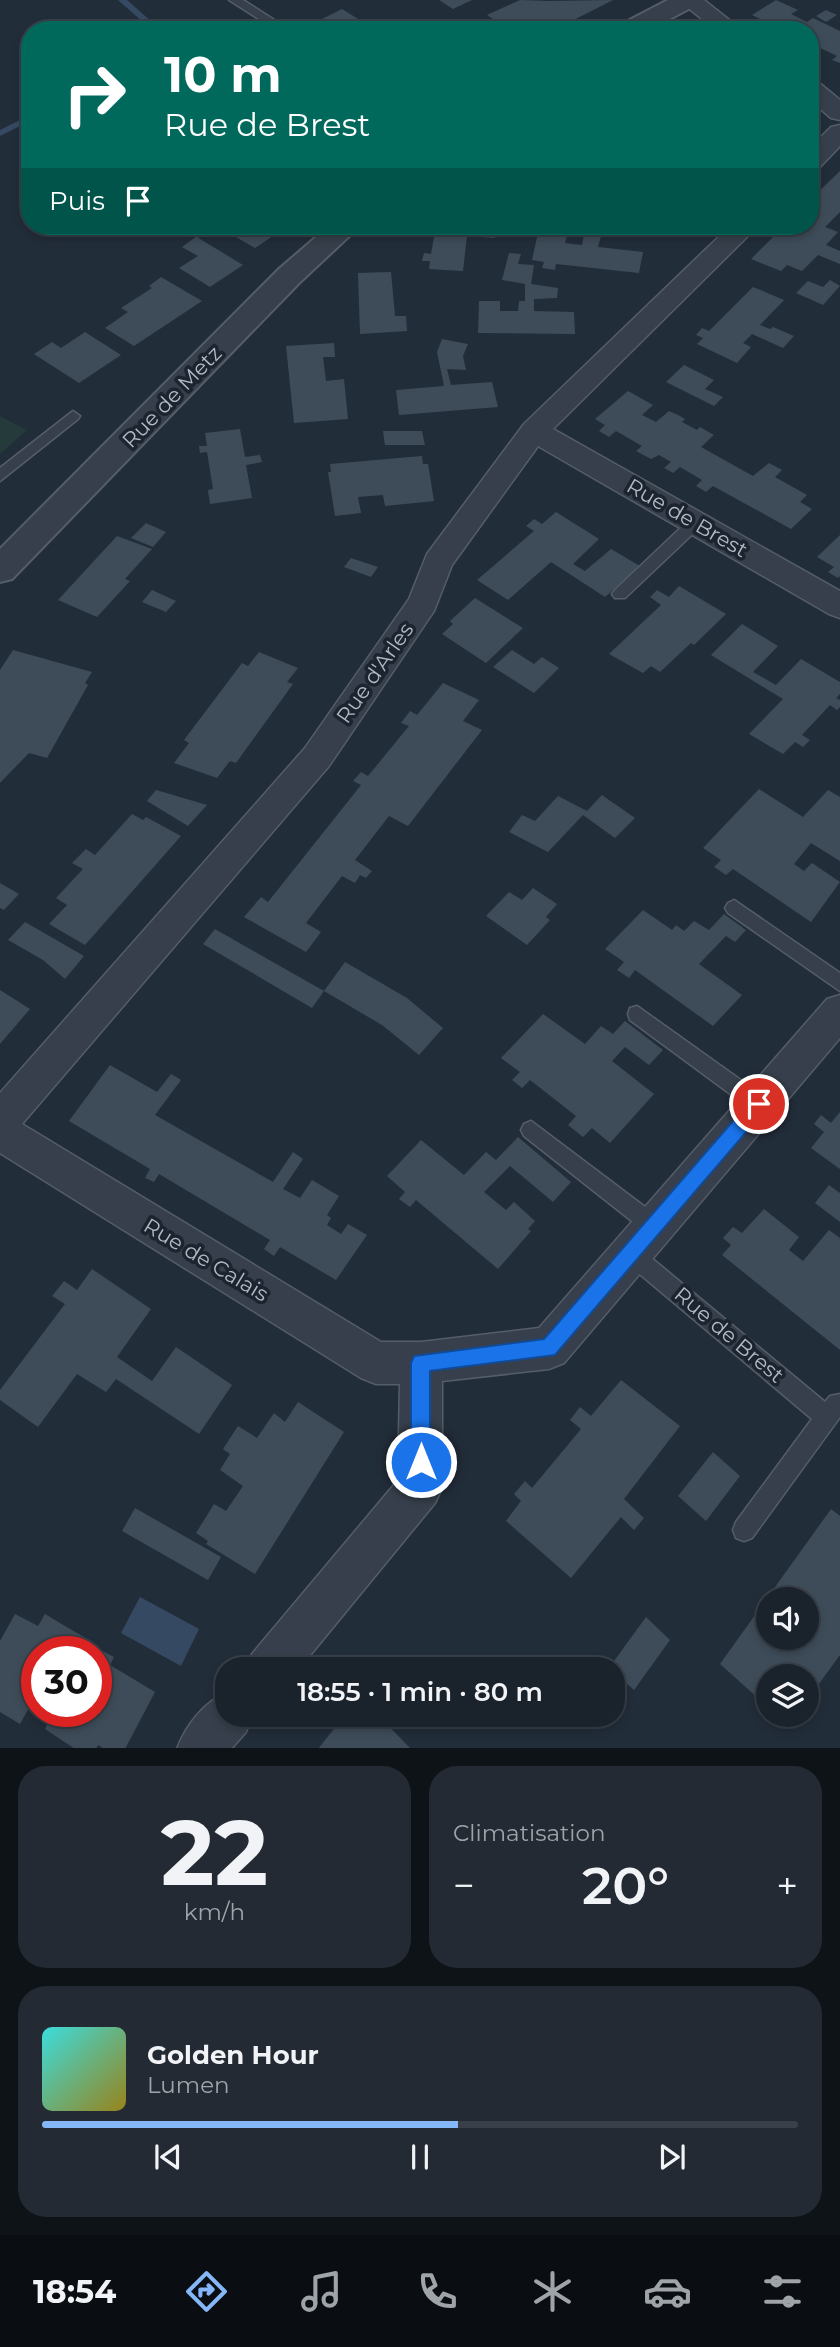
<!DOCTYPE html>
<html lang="fr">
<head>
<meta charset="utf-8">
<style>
  body { margin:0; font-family:Montserrat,sans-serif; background:#232a34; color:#f1f3f6; height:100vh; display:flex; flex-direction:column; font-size:26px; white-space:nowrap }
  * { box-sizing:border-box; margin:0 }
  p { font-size:23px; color:#9fa4a9 }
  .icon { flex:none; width:38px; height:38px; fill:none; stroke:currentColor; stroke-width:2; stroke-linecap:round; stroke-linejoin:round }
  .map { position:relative; height:1748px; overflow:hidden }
  .drawer { display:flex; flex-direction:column; gap:18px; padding:18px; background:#0e1318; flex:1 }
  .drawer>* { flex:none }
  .hud { position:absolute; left:21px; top:21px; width:798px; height:214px; border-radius:28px; box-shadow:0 4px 10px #0003,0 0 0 2px #383f48; background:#00695c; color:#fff; overflow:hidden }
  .controls { position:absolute; left:756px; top:1587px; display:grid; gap:14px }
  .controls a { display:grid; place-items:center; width:63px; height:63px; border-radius:50%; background:#1a222c; box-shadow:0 4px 10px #0003,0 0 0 2px #383f48; font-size:35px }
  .speed { position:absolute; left:21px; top:1636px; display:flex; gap:14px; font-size:35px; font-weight:700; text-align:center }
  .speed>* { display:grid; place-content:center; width:91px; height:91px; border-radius:50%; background:#1a222c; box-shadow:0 4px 10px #0003,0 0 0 2px #383f48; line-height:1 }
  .speed .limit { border:10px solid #d22; background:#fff; color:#111 }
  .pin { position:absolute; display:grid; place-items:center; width:60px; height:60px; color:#fff; margin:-30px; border:4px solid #fff; border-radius:50%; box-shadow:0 2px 7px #0007 }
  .me { position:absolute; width:77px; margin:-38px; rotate:0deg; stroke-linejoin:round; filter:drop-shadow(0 0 5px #0008) }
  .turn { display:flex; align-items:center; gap:24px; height:147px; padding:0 28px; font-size:32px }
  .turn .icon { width:91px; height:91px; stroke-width:2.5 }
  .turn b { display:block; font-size:49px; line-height:60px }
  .then { display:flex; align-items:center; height:66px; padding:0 28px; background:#0003; gap:14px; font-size:26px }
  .big { font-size:52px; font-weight:600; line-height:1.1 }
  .drawer .card { flex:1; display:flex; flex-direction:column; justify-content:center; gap:10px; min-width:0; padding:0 24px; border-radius:28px; background:#232a34 }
  .drawer .dial { align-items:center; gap:0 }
  .dial b { font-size:91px; line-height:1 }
  .song { display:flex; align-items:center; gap:21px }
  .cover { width:84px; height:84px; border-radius:10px; background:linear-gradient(135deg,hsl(180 70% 55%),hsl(50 70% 35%)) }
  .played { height:7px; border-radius:4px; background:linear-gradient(90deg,#85b6f7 55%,#383f48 55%) }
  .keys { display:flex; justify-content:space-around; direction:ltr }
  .heat { display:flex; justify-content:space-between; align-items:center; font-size:38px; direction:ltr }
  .drawer .tiles { flex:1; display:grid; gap:18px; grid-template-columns:1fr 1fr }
  .card:last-child { grid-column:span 2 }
  .trip { position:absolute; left:215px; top:1657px; width:410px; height:70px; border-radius:28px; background:#1a222c; box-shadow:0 4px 10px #0003,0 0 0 2px #383f48; font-weight:600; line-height:70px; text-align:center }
  .menu { display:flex; height:112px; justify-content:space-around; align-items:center; background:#0a0e12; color:#9fa4a9 }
  .menu .icon { width:49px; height:49px }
  .menu .selected { color:#85b6f7 }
  .menu b { font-size:32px; color:#f1f3f6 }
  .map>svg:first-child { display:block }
  .green { fill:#243a3b }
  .water { fill:#354a62 }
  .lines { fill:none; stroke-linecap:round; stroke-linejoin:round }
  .stream { fill:#354a62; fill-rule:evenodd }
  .building { fill:#3e4c59; fill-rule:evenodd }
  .service-casing { stroke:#545d68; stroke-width:3 }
  .minor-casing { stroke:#545d68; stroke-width:3 }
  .tertiary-casing { stroke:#545d68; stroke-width:4 }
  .service { fill:#363f4b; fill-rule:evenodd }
  .minor { fill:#363f4b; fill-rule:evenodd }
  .tertiary { fill:#363f4b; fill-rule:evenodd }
  .route { fill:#1a73e8; stroke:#114b97; stroke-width:2 }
  .labels { text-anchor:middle; stroke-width:7; stroke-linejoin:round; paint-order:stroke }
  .street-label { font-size:21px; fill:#b1bac6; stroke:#1b242f }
</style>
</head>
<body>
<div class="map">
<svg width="840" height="1749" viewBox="0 0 840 1749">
  <rect width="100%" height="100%" fill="#222d3a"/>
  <path class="green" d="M0,416L27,430L0,454Z"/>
  <path class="water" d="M140,1597L199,1629L181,1666L121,1633Z"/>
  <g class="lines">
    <path class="stream" d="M118,0H127L161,30H152Z
      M30,115V121L0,136V130Z"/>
  </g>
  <path class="building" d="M439,0H472L453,9Z
    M520,0L550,1L613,0L554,30H509L487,15Z
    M776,0L798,10L791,14L807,22L813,18L840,31V63L832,60L837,56L810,43V30H783L768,23L763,25L757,23L762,20L752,15Z
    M342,9L376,30H329L316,22Z
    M826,10L837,15L826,22L816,16Z
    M203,20L219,30H182L194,24Z
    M840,171V212L825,227L838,232L826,245L840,251V264L818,255L802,271L787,265L781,271L751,259L774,236L768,234L778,226H810V200Z
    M217,226H288L255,248Z
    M436,226H469L468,231L496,232L495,238L467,236L463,271L429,269L430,261H422L424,253L431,254Z
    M595,226H623L621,232L594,229Z
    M538,233L567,236L565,243L582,245L584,235L601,236L598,247L643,252L639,273L556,264L555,270L542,268L544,262L532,260Z
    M197,236L200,239L243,265L210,287L179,268L198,256L182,247Z
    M509,253L521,254L518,264L534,265L531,284L558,288L557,298L534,299V311L574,312L575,334L478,333L479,301H500V311H518L519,301H525V284L502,280Z
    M391,272L395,316H406L407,331L360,334L358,273Z
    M161,277L202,301L134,346L105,328L128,312L121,308L152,288L149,286Z
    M830,280L840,286L823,305L796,293L808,281L823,287Z
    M753,287L784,300L760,325L770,329L773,327L794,336L783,348L752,334L743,343L751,347L737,363L697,344L703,338L696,335L702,328L709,331Z
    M85,332L121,355L79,383L34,354L52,342L61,348Z
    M442,339L468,344L463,356L466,370L447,369L451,385L492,382L498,407L399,415L396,390L444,386L437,352Z
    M334,343L335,357H323L326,381L344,379L348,419L294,423L286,346Z
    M684,365L714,380L705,389L723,397L714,406L666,382Z
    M628,391L653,405L642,415L656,422L669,411L678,415L685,419L682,422L697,430L700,427L714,435L701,447L753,476L769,463L782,470L775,477L807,495L800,502L812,509L791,529L713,486L706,492L696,486L702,480L680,467L673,473L664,468L671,462L659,455L651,459L636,451L642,446L616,431L609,437L599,431L605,425L595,419Z
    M240,429L245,457L260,455L262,462L246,465L252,498L210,504L208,490L213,489L207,452L200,453L199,446H207L205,433Z
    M383,431H422L425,445H385Z
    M422,456L423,464H428L434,501L385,506L383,495L358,497L361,513L335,516L328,472H331L330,464Z
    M556,512L599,539L573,564L585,571L611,549L640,566L605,597L551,562L508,600L477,580L534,531L526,526L534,519L542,524Z
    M146,523L166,532L153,547L131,538Z
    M840,535V576L838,578L828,572L834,567L817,557Z
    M117,536L152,549L125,579L130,581L97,617L58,600Z
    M351,558L378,567L371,577L344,567Z
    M679,586L726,614L694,645L691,643L660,672L651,666L643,673L609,654L661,605L650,597L657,590L669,597Z
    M152,590L176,601L166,612L142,602Z
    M475,598L523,628L486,663L442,634L453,624L450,621Z
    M742,624L778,646L753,672L776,685L801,659L840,682V694L836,698L840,700V707L837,710L830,705L802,735L810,740L803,747L795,742L783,754L749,734L783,699L711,655Z
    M13,650L92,672L85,683L88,685L47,758L29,753L0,783V670Z
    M512,650L534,664L542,657L559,668L534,693L493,667Z
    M259,652L298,668L287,682L293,684L236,763L230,761L217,778L174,763L189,743L184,740L242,663L248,666Z
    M443,683L479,700L463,721L482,730L408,826L389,816L355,860L372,871L366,878L360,875L355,883L342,876L306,923L321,932L306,952L244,917L261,897L268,902L361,785L353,781L361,772L368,776L409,726L401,723L410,711L417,715Z
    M759,789L803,817L828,790L840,797V861L811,843L794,864L804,871L812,863L840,882L811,922L733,869L726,875L714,867L721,860L703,848Z
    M156,790L207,805L188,826L147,801Z
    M602,795L635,818L615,838L583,815L548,852L509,832L522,815L535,821L558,796L587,811Z
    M132,814L143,820L146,817L181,836L85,945L49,924L67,905L56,898L83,869L72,863L86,849L95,855Z
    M0,883L19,894L4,910L0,908Z
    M533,888L557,904L546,917L550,920L527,945L486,916L509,892L522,900Z
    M643,910L672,930L676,925L684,931L694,921L709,930L724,914L746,930L735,942L726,936L699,964L742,995L713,1026L635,970L629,978L617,970L624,962L605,949Z
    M25,922L84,956L65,979L43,960L8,940Z
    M215,929L271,961L324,991L312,1008L203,944Z
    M345,962L407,998L443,1028L419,1055L382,1025L324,991Z
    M0,990L30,1009L0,1044Z
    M543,1014L585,1044L601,1026L613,1034L625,1021L663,1050L649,1065L625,1047L612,1061L654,1094L610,1143L592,1128L583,1137L568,1125L576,1116L530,1080L522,1088L512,1080L520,1072L501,1058Z
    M110,1065L157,1092L171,1074L181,1080L155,1115L273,1182L293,1152L303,1159L283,1189L300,1198L312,1180L339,1196L327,1215L331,1218L327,1225L341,1234L348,1224L367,1235L336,1280L280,1247L274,1256L264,1249L270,1240L159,1174L154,1182L145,1178L150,1169L69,1121Z
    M840,1112V1169L811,1148L824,1132L814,1124L821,1115L831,1123Z
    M518,1137L571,1182L553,1202L510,1166L484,1192L506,1210L514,1202L535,1221L528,1229L531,1231L498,1269L416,1200L410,1207L399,1199L405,1192L387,1176L421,1140L464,1175L486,1152L496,1160Z
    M829,1185L840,1193V1222L815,1203Z
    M764,1209L799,1237L789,1250L803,1261L829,1230L840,1238V1350L722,1255L731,1245L723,1238L733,1227L742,1233Z
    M92,1269L151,1309L117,1357L152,1381L176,1347L232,1385L199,1434L116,1379L106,1392L77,1374L38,1427L0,1400V1390L65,1304L52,1296L64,1281L77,1290Z
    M621,1380L680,1426L624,1499L644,1518L634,1530L621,1517L571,1578L506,1521L521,1501L514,1494L525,1481L532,1488L581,1429L570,1420L580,1407L591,1416Z
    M298,1402L344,1432L255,1574L206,1544L208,1541L196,1533L214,1504L226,1511L243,1486L220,1470L230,1454L223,1449L238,1426L257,1438L274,1413L285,1422Z
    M713,1452L740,1476L706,1521L678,1496Z
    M135,1508L221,1557L208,1580L122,1531Z
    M831,1509L840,1516V1655L810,1696L807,1693V1676H768V1707L720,1664ZM768,1600H807V1638H768Z
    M15,1614L38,1626L45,1614L70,1629L93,1642L91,1645L114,1657L110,1665L155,1692L125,1749H104L98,1745L96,1749H75L45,1729L50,1719L38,1712H96V1652H37V1711L30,1706L20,1724L0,1712V1641Z
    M646,1617L670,1640L634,1690L609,1668Z
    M345,1715H378L411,1749H318Z"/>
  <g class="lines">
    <g class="service-casing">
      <path id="service" d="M229,0H243L290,30H276Z
        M73,411L80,416L78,419L0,481V468Z
        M695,518L703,523L700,527L625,598H615L612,594L615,590L690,519Z
        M734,900L840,973V991L728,913L725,908L728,903Z
        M637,1006L766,1098L769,1104L766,1110L759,1113L752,1110L630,1020L628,1014L630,1008Z
        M531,1121L661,1219L664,1226L661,1233L654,1236L647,1233L524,1136L521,1130L524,1124Z
        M630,1243L637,1246L825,1402L830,1396L840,1394V1417L752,1538L744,1541L736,1538L733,1530L736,1522L812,1419L623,1260L620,1253L623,1246Z"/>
    </g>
    <g class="minor-casing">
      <path id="minor" d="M678,0H704L742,30H716Z
        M810,80L818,82L840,100V120L831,118L810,100Z
        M840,125V146L819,168L810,170V148L831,127Z
        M730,226H758L553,429L840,591V618L829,614L538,446L452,565L434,611L329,766L22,1124L381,1342H421L539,1328L827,999L840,995V1038L564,1363L549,1369L442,1381V1488L435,1503L298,1670H245L252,1654L398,1480L400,1384H376L361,1378L0,1153V1093L305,748L409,599L427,554L524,424Z
        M228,1692V1715H252L246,1732L231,1749H177C186,1725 204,1702 228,1692Z"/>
    </g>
    <g class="tertiary-casing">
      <path id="tertiary" d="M668,0H700L696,5L649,30H616L620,25Z
        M329,226H360L299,283L12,579L0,582V549L279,269Z"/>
    </g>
    <use href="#service" class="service"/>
    <use href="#minor" class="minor"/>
    <use href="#tertiary" class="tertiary"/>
  </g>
  <path class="route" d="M759,1096L765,1098L768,1104L765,1110L555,1355L430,1371V1462L427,1469L421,1472L414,1469L411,1462V1363L414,1356L544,1339L753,1098Z"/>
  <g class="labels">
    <g class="street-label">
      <text transform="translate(172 397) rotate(-46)" y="7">Rue de Metz</text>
      <text transform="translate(687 518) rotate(30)" y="7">Rue de Brest</text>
      <text transform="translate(375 673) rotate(-55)" y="7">Rue d'Arles</text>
      <text transform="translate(206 1260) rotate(31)" y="7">Rue de Calais</text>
      <text transform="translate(729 1335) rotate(40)" y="7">Rue de Brest</text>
    </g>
  </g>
</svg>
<div class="controls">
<a><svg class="icon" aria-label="sound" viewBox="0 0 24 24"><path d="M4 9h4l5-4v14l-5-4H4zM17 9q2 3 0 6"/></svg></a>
<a><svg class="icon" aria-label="layers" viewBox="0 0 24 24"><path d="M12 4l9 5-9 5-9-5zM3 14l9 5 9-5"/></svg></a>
</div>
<div class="speed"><div class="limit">30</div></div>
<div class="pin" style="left:759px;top:1104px;background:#d93025"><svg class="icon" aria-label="arrive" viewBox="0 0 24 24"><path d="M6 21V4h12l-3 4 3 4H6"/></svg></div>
<svg class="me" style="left:421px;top:1462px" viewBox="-20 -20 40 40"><circle r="17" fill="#1a73e8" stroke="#fff" stroke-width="3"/><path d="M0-11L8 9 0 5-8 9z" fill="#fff"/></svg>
<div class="trip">18:55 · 1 min · 80 m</div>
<div class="hud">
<div class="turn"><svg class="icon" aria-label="right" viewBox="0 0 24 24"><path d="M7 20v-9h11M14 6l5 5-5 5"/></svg><div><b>10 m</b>Rue de Brest</div></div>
<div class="then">Puis<svg class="icon" aria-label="arrive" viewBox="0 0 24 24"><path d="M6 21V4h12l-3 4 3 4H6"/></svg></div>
</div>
</div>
<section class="drawer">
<div class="tiles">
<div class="card dial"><b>22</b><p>km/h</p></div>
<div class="card"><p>Climatisation</p>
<div class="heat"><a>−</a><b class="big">20°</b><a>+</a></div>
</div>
<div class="card">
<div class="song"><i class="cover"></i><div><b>Golden Hour</b><p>Lumen</p></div></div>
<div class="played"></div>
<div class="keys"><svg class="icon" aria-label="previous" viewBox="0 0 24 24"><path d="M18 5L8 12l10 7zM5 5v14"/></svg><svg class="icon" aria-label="pause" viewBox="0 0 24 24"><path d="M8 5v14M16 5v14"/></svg><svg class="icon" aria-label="next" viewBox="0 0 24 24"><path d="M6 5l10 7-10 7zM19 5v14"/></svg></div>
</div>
</div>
</section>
<nav class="menu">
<b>18:54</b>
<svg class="icon selected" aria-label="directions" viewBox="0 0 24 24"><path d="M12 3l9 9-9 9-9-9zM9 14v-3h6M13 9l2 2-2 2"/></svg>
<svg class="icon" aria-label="music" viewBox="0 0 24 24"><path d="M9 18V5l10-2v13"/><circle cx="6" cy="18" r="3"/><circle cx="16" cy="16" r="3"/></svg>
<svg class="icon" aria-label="phone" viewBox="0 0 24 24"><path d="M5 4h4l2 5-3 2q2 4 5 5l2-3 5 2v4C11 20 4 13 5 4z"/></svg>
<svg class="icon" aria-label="climate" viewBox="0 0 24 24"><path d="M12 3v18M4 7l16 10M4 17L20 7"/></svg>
<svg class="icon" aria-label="car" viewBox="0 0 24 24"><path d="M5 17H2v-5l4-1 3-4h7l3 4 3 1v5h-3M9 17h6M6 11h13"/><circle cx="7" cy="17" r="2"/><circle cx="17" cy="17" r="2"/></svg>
<svg class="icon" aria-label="filters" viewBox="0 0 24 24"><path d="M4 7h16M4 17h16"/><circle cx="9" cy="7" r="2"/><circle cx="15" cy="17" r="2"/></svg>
</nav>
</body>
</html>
